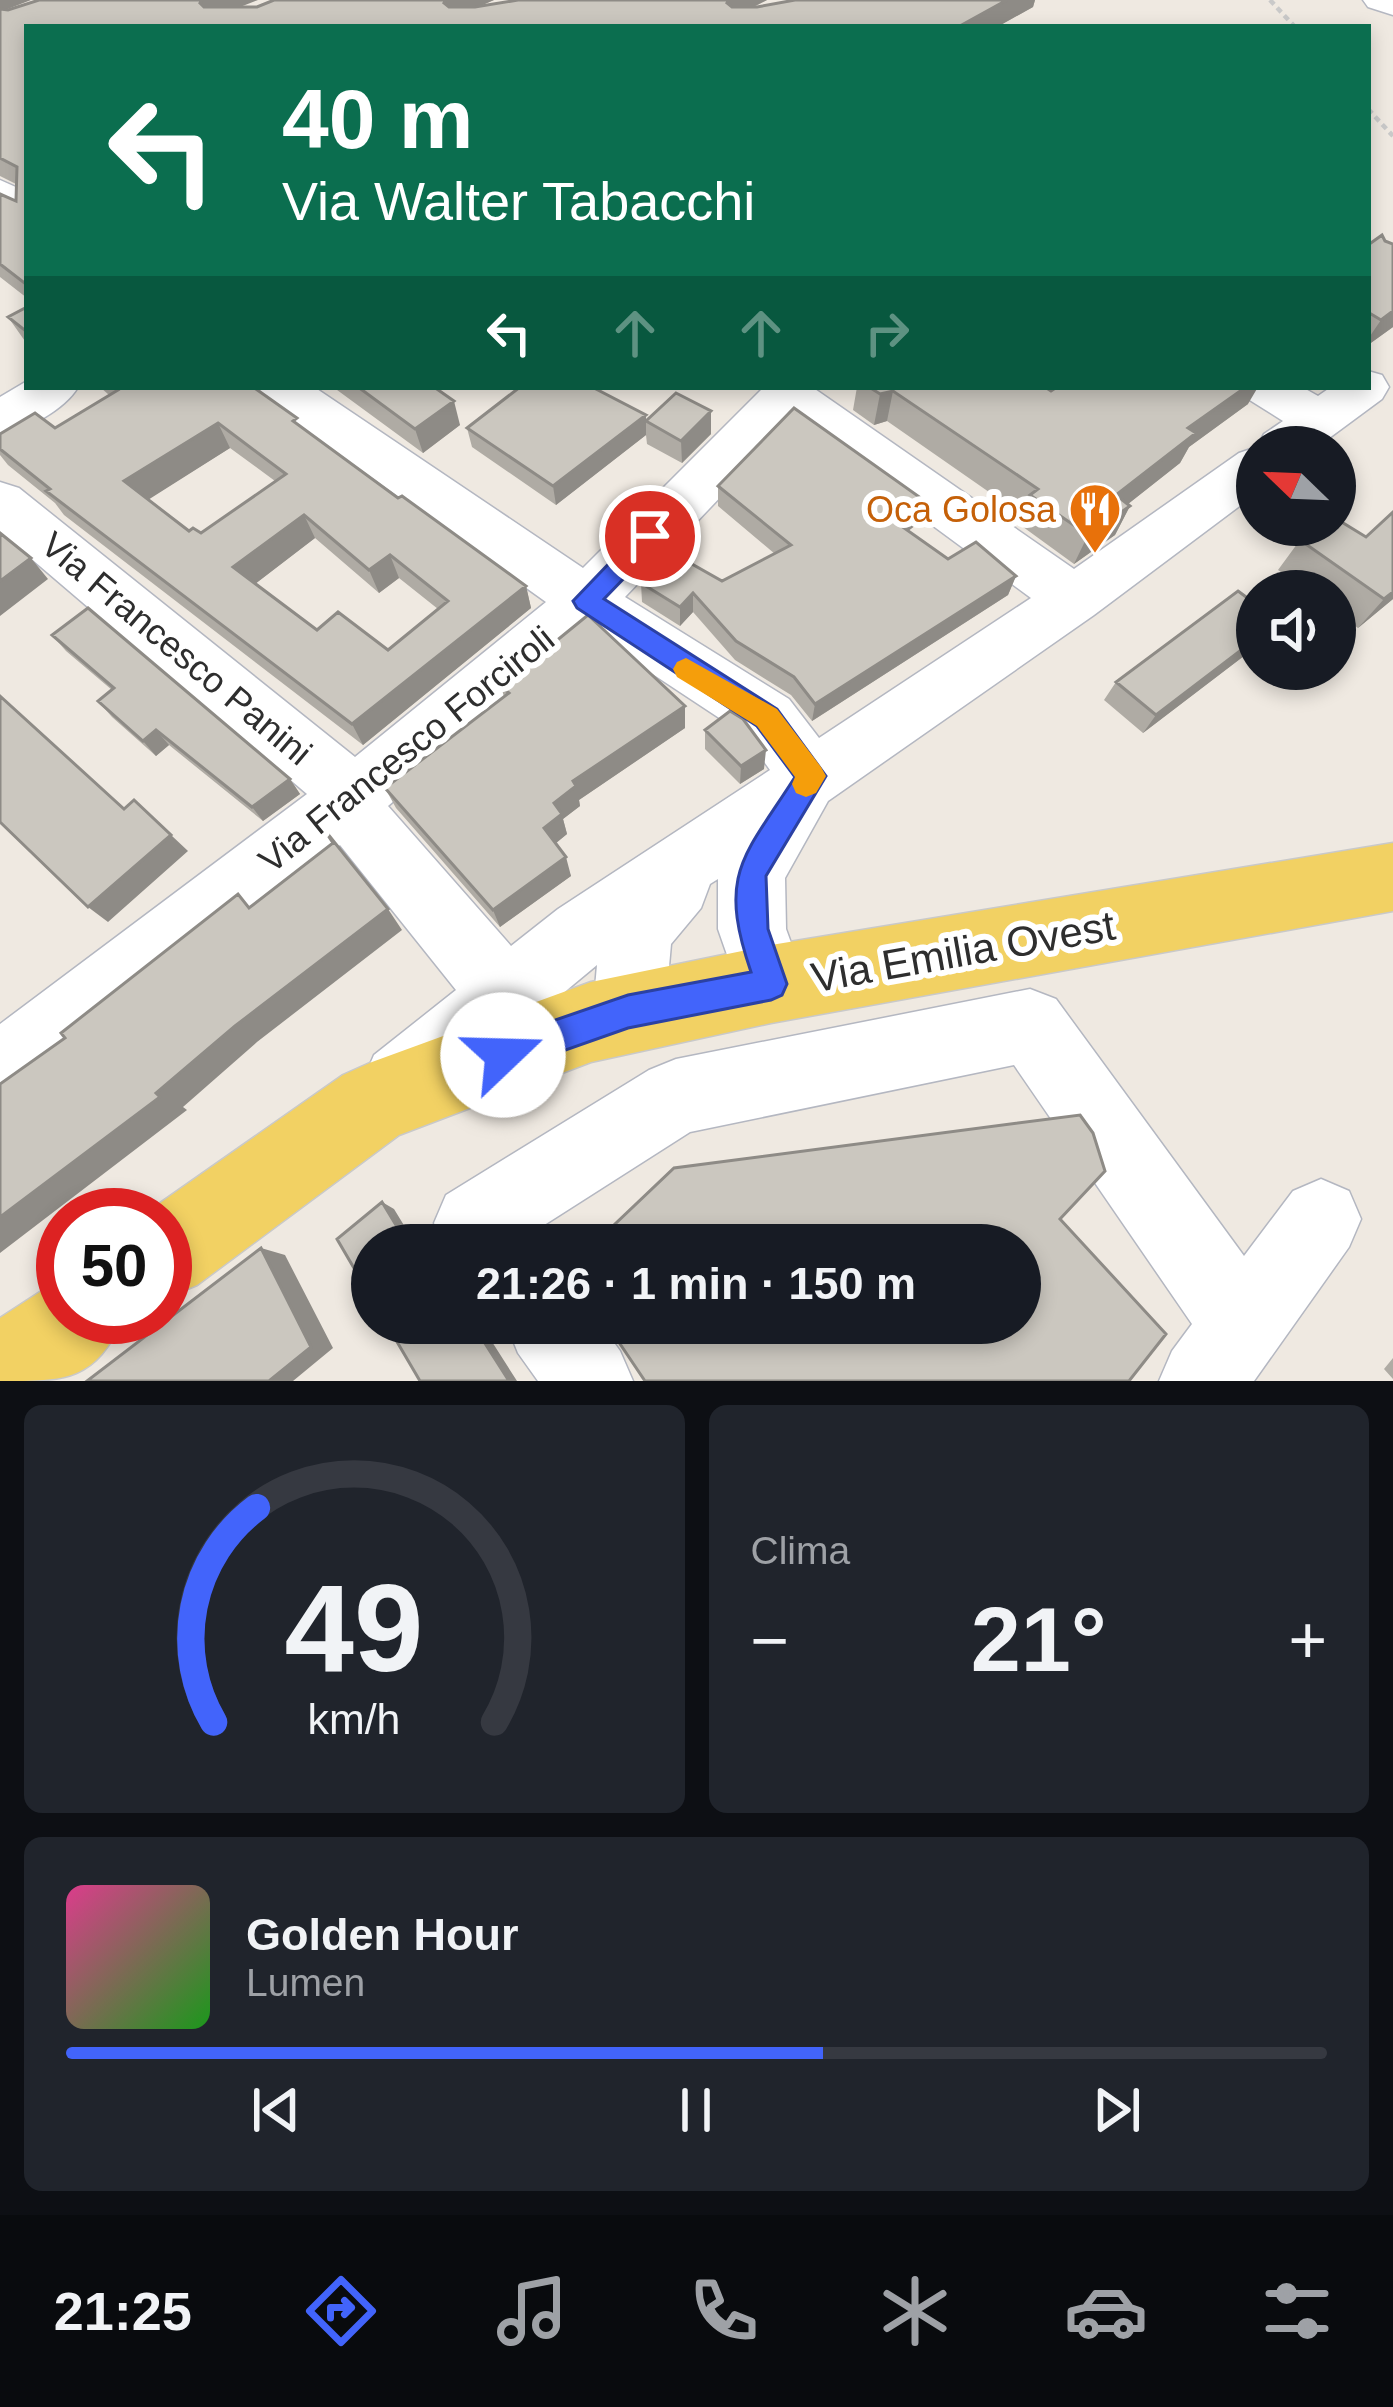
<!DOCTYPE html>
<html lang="it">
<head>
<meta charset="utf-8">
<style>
  body { margin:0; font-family:Arial,sans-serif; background:#20242c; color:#f1f3f6; height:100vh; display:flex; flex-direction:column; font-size:45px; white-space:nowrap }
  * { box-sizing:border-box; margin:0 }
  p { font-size:39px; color:#9ea1a6 }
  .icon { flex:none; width:66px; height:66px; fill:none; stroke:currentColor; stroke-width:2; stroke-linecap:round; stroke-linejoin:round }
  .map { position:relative; height:1381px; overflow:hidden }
  .panel { display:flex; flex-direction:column; gap:24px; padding:24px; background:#0d0f14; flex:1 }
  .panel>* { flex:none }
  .top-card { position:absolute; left:24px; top:24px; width:1347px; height:366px; border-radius:0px; box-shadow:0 6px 18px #0003; background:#0b6e4f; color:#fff; overflow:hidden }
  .needle { width:78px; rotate:293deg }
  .buttons { position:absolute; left:1236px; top:426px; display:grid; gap:24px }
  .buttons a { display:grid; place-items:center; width:120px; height:120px; border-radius:50%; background:#171b24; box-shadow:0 6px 18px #0003; font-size:60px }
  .speed { position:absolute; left:36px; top:1188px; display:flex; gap:24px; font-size:60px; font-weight:700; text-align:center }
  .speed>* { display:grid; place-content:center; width:156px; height:156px; border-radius:50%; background:#171b24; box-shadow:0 6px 18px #0003; line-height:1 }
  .speed .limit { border:18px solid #d22; background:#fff; color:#111 }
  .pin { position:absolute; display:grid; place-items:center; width:102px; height:102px; color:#fff; margin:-51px; border:6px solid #fff; border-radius:50%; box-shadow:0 3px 12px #0007 }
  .me { position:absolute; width:132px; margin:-66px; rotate:69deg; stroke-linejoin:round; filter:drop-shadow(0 0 9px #0008) }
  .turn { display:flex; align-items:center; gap:42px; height:252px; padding:0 60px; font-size:54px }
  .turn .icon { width:156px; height:156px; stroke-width:2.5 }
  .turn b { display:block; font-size:84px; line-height:102px }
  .lanes { display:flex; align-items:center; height:114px; padding:0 60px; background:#0003; justify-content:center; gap:60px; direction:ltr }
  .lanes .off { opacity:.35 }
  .big { font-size:90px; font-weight:700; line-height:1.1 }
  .panel .tile { flex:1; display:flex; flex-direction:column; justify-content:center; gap:18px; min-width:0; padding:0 42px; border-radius:18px; background:#20242c }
  .panel .dial { align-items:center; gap:0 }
  .dial svg { height:312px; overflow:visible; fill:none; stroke:#363941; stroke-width:7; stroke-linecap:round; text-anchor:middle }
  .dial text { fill:#f1f3f6; stroke:none }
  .song { display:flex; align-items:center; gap:36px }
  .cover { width:144px; height:144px; border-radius:18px; background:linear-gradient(135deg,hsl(330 70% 55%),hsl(120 70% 35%)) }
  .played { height:12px; border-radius:6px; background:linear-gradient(90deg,#4264fb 60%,#363941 60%) }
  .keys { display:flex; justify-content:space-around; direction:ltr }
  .heat { display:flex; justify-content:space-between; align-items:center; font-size:66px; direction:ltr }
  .panel .tiles { flex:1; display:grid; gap:24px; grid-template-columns:1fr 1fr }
  .tile:last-child { grid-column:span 2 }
  .trip { position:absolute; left:351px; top:1224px; width:690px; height:120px; border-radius:60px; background:#171b24; box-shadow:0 6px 18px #0003; font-weight:700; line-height:120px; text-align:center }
  .tab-bar { display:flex; height:192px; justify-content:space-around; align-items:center; background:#090b0e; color:#9ea1a6 }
  .tab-bar .icon { width:84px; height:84px }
  .tab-bar .current { color:#4264fb }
  .tab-bar b { font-size:54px; color:#f1f3f6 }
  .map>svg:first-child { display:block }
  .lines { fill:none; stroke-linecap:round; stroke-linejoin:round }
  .minor-casing { stroke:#b4b7c1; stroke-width:3 }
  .major-casing { stroke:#c9c9c9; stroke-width:3 }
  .path { stroke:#c9c9c9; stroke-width:4.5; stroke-dasharray:6 4.5; stroke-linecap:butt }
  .minor { fill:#fff; fill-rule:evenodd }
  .major { fill:#f2d163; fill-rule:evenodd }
  .wall { fill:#afaba4; fill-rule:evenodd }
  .shaded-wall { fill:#8e8b86 }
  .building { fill:#cbc7bf; stroke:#8e8b86; stroke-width:3; fill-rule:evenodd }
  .route { fill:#4264fb; stroke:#2b41a3; stroke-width:3 }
  .slow { fill:#f59e0b }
  .labels { text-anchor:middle; stroke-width:12; stroke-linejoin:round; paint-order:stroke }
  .food-label { font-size:36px; fill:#c56008; stroke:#fff; text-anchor:end }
  .street-label { font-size:36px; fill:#2e2e2e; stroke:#fff }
  .near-street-label { font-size:42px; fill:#2e2e2e; stroke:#fff }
</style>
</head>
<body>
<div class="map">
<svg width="1393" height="1381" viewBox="0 0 1393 1381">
  <rect width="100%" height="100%" fill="#efe9e1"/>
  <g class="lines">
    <g class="minor-casing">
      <path id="minor" d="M1363,0H1393V15L1368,7Z
        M0,180L27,192V224L0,211Z
        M1368,371L1382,375L1389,387L1382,399L1317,447H1257V493L1094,615L828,801L785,878L786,929L806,984L796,1009L771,1019L746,1009L718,929V879L710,884L701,908L671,944L665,1011L654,1036L629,1047L604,1036L593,1011L597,965L426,1107L400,1118L374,1107L363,1081L374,1055L456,990L340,845L26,1096L0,1107V1024L307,794L0,532V482L19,488L355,757L546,602L262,399L255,387H314L583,568L764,387H812L1074,569L1239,453L1257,447L1264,434L1283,421L1248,399L1241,387H1302L1318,396L1331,387H1368ZM792,422L1031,598L819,738L789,699L625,597ZM589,632L745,735L770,770L558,909L511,946L388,806Z
        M27,381V387H78C64,411 26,429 0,436V397Z
        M1030,989L1056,999L1244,1256L1293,1191L1321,1179L1349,1191L1361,1219L1349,1247L1254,1381H1159L1172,1351L1192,1324L1014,1065L690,1132L527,1236L530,1245H443L434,1223L446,1195L649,1070L676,1059Z
        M506,1323H600L620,1351L633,1381H538L518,1353Z"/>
    </g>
    <g class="major-casing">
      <path id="major" d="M1393,843V911L771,1023L591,1062L399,1135L197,1285L165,1298V1215H143L343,1075L372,1062L591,982L771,945Z
        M63,1277V1317H124C95,1381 67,1381 0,1381V1318Z"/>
    </g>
    <path class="path" d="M1270,0L1295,27
      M1368,109L1393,136"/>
    <use href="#minor" class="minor"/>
    <use href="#major" class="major"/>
  </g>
  <path class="wall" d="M0,0L4,9L257,7L274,0H494L480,6L767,0L754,7L795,0H1035L1033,7L997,27H27V298L0,277V194L16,201V184L0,176Z
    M1385,241L1393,244V327L1368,345V245Z
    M27,307V344L8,317Z
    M100,387H253L300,426L398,498L526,586L531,608L363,745L64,515L55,503L8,465L0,455V434L55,428L109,395ZM230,448L275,481L201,533L189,531L148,499ZM315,538L379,593L399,578L438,609L388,650L317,630L255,584Z
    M333,387H434L460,425L423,453Z
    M857,387H1045L1051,391L1248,404L1189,447L1180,463L1128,504L1130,506L1115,535L1074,564L1019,524L1022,515L887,421L874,425L853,410Z
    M647,420L711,434L682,463L647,444L646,435L556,505L472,447L467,428Z
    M718,486L925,501L920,522L908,531L948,559L1016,576L1008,595L812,721L791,695L735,660L693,612L680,626L642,602L641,583L657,567L656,551L722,581L775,554L718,506Z
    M1366,537L1393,599L1358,628L1335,611V591H1308L1278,570L1300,540Z
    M1257,605V646L1143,733L1104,700L1116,682Z
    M52,635L290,779L300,794L263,821L169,745L156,756L112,717L98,701L112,690L66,651Z
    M501,686L685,728L579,800L580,806L563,819L567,834L556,843L571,876L500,927L396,808L385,788L504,697Z
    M705,730L764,769L740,784L705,749Z
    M1393,1358V1379L1384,1369Z"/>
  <path class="shaded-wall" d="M0,0H31L0,12Z
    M202,0H258L217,16L200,3Z
    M446,0H494L457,16L444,3Z
    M729,0H767L735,16L727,3Z
    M1007,0H1035L1033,7L997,27H958Z
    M1393,311V327L1368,345V339L1381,320Z
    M1246,387H1258L1248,404L1189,447L1180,463L1104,523L1130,506L1115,535L1074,564L1088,535L1116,495L1188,428Z
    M893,391L887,421L874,425L880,394Z
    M454,401L460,425L423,453L415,429Z
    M711,411V434L682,463L681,441Z
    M646,415V435L556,505L553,486Z
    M218,423L230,448L140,505L124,481Z
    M925,501L920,522L892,543L897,523Z
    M304,515L315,538L247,590L233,567Z
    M390,555L399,578L379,593L369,570Z
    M31,558L48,579L0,616V581Z
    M1016,576L1008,595L812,721L815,704Z
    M526,586L531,608L363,745L352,724Z
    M1393,592V599L1358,628L1384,599Z
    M693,593V612L680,626V607Z
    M1257,638V646L1143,733L1156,715Z
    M685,706V728L579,800L580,806L563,819L567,834L550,848L544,828L554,803L573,781Z
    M156,730L169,745L156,756L143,741Z
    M766,750L764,769L740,784L741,766Z
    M290,779L300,794L263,821L252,807Z
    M171,835L188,851L108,922L88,907Z
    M566,857L571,876L500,927L493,910Z
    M388,909L402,930L257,1042L183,1107L187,1110L0,1253V1217L156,1093L235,1026Z
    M382,1202L394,1209L416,1245H408Z
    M261,1248L285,1255L333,1348L293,1381H269Z
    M472,1323H480L517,1381H509Z"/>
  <path class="building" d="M39,0H202L200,3L204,7H257L274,0H446L444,3L449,7H475L518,0H729L727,3L732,7H757L795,0H1007L958,27H27V285L0,264V194L16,201L17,167L0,158V9L8,10Z
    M1382,235L1385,241L1393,244V311L1381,320L1371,314L1368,316V245Z
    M27,307V332L8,317Z
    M115,387H253L297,418L293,421L398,498L402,496L526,586L352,724L46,491L50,489L0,449V434L35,413L55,428L118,390ZM218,423L286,474L201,533L193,528L189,531L124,481ZM304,515L369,570L390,555L448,601L388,650L338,612L317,630L233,567Z
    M358,387H434L454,401L415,429Z
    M520,387H592L646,415L553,486L467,428Z
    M869,387H1045L1051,391L1057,387H1246L1188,428L1196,433L1116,495L1130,506L1088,535L1030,495L1038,489L893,391L880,394Z
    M676,393L711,411L681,441L646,421Z
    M794,408L925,501L897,523L948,559L976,542L1016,576L815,704L794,677L736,641L693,593L680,607L641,583L664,560L656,551L660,546L722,581L791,545L718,486Z
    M1393,512V592L1384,599L1300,540L1320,525H1335V518L1366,537Z
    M0,533L31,558L0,581Z
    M1238,591L1257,605V638L1156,715L1116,682Z
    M88,608L290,779L252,807L156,730L143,741L98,701L114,688L52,635Z
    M588,615L685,706L573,781L576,786L554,803L562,814L544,828L566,857L493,910L385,788L509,693L501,686Z
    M0,696L124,809L134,800L171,835L88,907L0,822Z
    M730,711L743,719L766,750L741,766L705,730Z
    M323,828L388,909L235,1026L156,1093L160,1097L0,1217V1084L65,1038L61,1033L238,894L249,908L333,843Z
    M1080,1115L1093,1133L1105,1171L1060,1219L1166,1334L1129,1381H645L606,1323H1020V1245H593L674,1168Z
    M382,1202L408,1245H372V1299L337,1239Z
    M261,1248L311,1347L269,1381H87Z
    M386,1323H472L509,1381H420Z"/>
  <path class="route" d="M650,527L658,530L662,536L658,543L604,599L777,709L826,776L766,876L768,929L787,984L782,995L771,1000L628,1028L503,1072L491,1067L486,1055L491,1043L503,1038L628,995L751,972C717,873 744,857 795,777L757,726L577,608L573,601L641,530Z"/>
  <path class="slow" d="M686,658L777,709L821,767L826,776L816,793L806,797L796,793L792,784L795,777L757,726L677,677L673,669L677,662Z"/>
  <defs>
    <g id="restaurant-pin" transform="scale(2.7)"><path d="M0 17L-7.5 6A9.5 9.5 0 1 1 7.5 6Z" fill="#e8710a" stroke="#fff"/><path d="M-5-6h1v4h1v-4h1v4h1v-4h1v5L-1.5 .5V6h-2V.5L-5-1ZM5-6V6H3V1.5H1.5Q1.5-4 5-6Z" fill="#fff"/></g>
  </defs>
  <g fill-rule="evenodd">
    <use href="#restaurant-pin" x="1095" y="509"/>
  </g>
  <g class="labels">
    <g class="food-label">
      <text x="1056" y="522">Oca Golosa</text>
    </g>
    <g class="street-label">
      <text transform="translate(177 648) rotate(40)" y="13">Via Francesco Panini</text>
      <text transform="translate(406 749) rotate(-39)" y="13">Via Francesco Forciroli</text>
    </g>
    <g class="near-street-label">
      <text transform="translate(963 951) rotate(-10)" y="15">Via Emilia Ovest</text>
    </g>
  </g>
</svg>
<div class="buttons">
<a><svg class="needle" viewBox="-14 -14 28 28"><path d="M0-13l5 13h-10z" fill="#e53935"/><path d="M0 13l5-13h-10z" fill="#9ea1a6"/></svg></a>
<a><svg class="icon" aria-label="sound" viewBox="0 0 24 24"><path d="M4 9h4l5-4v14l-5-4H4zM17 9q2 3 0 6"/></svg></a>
</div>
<div class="speed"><div class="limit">50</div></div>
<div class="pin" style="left:650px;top:536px;background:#d93025"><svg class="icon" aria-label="arrive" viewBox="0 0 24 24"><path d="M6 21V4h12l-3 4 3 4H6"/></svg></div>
<svg class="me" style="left:503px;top:1055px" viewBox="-20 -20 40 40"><circle r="19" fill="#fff"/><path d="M0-13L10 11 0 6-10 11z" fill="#4264fb"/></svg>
<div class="trip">21:26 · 1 min · 150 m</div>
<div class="top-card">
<div class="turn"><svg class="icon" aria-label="left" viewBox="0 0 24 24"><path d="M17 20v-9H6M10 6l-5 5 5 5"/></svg><div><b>40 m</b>Via Walter Tabacchi</div></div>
<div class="lanes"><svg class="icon" aria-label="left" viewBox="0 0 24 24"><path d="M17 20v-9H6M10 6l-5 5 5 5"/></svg><svg class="icon off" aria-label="ahead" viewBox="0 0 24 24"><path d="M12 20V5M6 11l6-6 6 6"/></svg><svg class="icon off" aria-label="ahead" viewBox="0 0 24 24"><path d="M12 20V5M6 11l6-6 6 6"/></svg><svg class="icon off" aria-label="right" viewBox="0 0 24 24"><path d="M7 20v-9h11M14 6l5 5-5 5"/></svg></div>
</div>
</div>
<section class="panel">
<div class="tiles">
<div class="tile dial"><svg viewBox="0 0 100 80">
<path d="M14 69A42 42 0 1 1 86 69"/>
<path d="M14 69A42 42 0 0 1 25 14" stroke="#4264fb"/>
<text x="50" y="56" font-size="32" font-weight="700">49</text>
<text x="50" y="72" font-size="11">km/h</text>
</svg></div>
<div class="tile"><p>Clima</p>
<div class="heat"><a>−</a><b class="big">21°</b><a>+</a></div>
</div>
<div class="tile">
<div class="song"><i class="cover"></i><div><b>Golden Hour</b><p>Lumen</p></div></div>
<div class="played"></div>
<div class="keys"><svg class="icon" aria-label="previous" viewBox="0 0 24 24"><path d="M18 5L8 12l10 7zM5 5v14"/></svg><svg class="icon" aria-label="pause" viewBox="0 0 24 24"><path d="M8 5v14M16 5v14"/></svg><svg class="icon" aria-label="next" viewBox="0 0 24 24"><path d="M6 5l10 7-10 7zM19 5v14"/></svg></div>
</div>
</div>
</section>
<nav class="tab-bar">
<b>21:25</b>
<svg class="icon current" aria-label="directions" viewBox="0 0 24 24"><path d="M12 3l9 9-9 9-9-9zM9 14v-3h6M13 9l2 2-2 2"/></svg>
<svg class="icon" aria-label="music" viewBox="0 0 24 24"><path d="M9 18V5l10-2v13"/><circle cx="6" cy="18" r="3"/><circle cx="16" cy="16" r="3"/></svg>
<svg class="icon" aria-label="phone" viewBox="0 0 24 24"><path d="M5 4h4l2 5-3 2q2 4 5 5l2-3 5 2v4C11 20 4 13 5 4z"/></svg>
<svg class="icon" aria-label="climate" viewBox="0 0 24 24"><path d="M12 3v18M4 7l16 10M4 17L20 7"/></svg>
<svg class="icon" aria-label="car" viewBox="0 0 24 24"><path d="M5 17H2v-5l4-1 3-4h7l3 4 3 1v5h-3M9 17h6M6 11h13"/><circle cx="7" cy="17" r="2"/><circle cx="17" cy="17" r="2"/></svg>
<svg class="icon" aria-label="filters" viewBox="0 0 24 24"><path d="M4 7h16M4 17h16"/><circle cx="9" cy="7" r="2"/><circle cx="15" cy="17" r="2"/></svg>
</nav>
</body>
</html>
